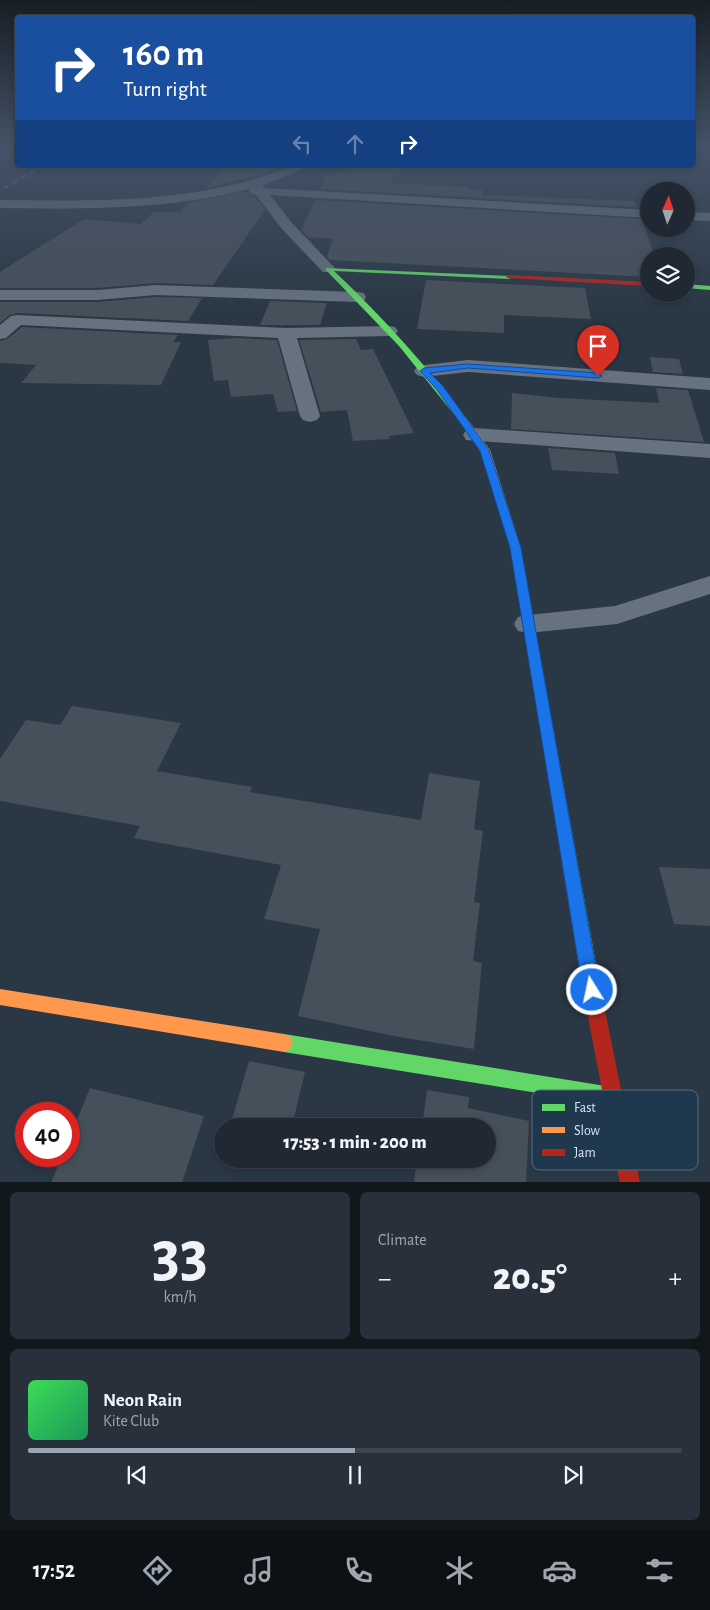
<!DOCTYPE html>
<html lang="en">
<head>
<meta charset="utf-8">
<style>
  body { margin:0; font-family:"Alegreya Sans",sans-serif; background:#28313b; color:#f1f3f6; height:100vh; display:flex; flex-direction:column; font-size:19px; white-space:nowrap }
  * { box-sizing:border-box; margin:0 }
  p { font-size:16px; color:#a2a6ac }
  .icon { flex:none; width:28px; height:28px; fill:none; stroke:currentColor; stroke-width:2; stroke-linecap:round; stroke-linejoin:round }
  .map { position:relative; height:1182px; overflow:hidden }
  .sheet { display:flex; flex-direction:column; gap:10px; padding:10px; background:#12171c; flex:1 }
  .sheet>* { flex:none }
  .top-card { position:absolute; left:15px; top:15px; width:680px; height:152px; border-radius:5px; box-shadow:0 2px 8px #0003,0 0 0 1px #3d454e; background:#1a4fa0; color:#fff; overflow:hidden }
  .needle { width:32px; rotate:3deg }
  .buttons { position:absolute; left:640px; top:182px; display:grid; gap:10px }
  .buttons a { display:grid; place-items:center; width:55px; height:55px; border-radius:50%; background:#202933; box-shadow:0 2px 8px #0003,0 0 0 1px #3d454e; font-size:25px }
  .speed { position:absolute; left:15px; top:1102px; display:flex; gap:10px; font-size:25px; font-weight:700; text-align:center }
  .speed>* { display:grid; place-content:center; width:65px; height:65px; border-radius:50%; background:#202933; box-shadow:0 2px 8px #0003,0 0 0 1px #3d454e; line-height:1 }
  .speed .limit { border:8px solid #d22; background:#fff; color:#111 }
  .pin { position:absolute; display:grid; place-items:center; width:42px; height:42px; color:#fff; margin:-51px -21px; border-radius:50% 50% 50% 0; rotate:-45deg; box-shadow:0 0 5px #0007 }
  .pin .icon { rotate:45deg }
  .me { position:absolute; width:55px; margin:-28px; rotate:350deg; stroke-linejoin:round; filter:drop-shadow(0 0 4px #0008) }
  .turn { display:flex; align-items:center; gap:18px; height:105px; padding:0 25px; font-size:22px }
  .turn .icon { width:65px; height:65px; stroke-width:2.5 }
  .turn b { display:block; font-size:35px; line-height:42px }
  .lanes { display:flex; align-items:center; height:48px; padding:0 25px; background:#0003; justify-content:center; gap:25px; direction:ltr }
  .lanes .off { opacity:.35 }
  .big { font-size:38px; font-weight:800; line-height:1.1 }
  .sheet .card { flex:1; display:flex; flex-direction:column; justify-content:center; gap:8px; min-width:0; padding:0 18px; border-radius:8px; background:#28313b }
  .sheet .dial { align-items:center; gap:0 }
  .dial b { font-size:65px; line-height:1 }
  .song { display:flex; align-items:center; gap:15px }
  .cover { width:60px; height:60px; border-radius:8px; background:linear-gradient(135deg,hsl(130 70% 55%),hsl(150 70% 35%)) }
  .played { height:5px; border-radius:2px; background:linear-gradient(90deg,#9aa8b6 50%,#3d454e 50%) }
  .keys { display:flex; justify-content:space-around; direction:ltr }
  .heat { display:flex; justify-content:space-between; align-items:center; font-size:28px; direction:ltr }
  .sheet .tiles { flex:1; display:grid; gap:10px; grid-template-columns:1fr 1fr }
  .card:last-child { grid-column:span 2 }
  .trip { position:absolute; left:214px; top:1118px; width:282px; height:50px; border-radius:25px; background:#202933; box-shadow:0 2px 8px #0003,0 0 0 1px #3d454e; font-weight:800; line-height:50px; text-align:center }
  .tabs { display:flex; height:80px; justify-content:space-around; align-items:center; background:#0d1014; color:#a2a6ac }
  .tabs .icon { width:35px; height:35px }
  .tabs .active { color:#9aa8b6 }
  .tabs b { font-size:22px; color:#f1f3f6 }
  .map>svg:first-child { display:block }
  .building { fill:#46505a }
  .lines { fill:none; stroke-linecap:round; stroke-linejoin:round }
  .street { fill:#66727f; fill-rule:evenodd }
  .fast { fill:#63d668; fill-rule:evenodd }
  .slow { fill:#ff974d; fill-rule:evenodd }
  .jam { fill:#b3261e; fill-rule:evenodd }
  .rail-casing { stroke:#66707b; stroke-width:2.5 }
  .rail { stroke:#20384e; stroke-width:2; stroke-dasharray:5; stroke-linecap:butt }
  .route { fill:#1a73e8; stroke:#114b97 }
  .key { fill:#20384e; stroke:#576c80; stroke-width:1 }
  .key-label { font-size:14px; fill:#d7e5f3 }
</style>
</head>
<body>
<div class="map">
<svg width="710" height="1183" viewBox="0 0 710 1183">
  <rect width="100%" height="100%" fill="#2a3744"/>
  <path class="building" d="M229,165H261L280,168L258,176L205,188Z
    M364,165H409L388,183L470,187L469,189L483,190L482,195L633,201L638,207L320,189L326,175L333,176L339,170L349,171L352,167L361,168Z
    M248,191L249,195L255,197L265,210L213,285L156,283L97,288H0V272L84,219L141,224L154,212H180L190,202Z
    M315,200L642,219L654,256H649V277L330,260L327,257L333,239L308,237L301,230Z
    M426,280L585,288L591,319L504,315V333L417,329Z
    M156,297L202,298L188,321L17,313L10,315L0,323V302H97Z
    M270,301L327,303L320,325H260Z
    M22,327L178,335L173,342H181L161,385L21,383L36,365L0,363V341L7,339Z
    M235,338L277,340L297,411L278,412L273,394L231,397L228,380L214,381L208,340Z
    M356,339L361,350L373,349L414,433L389,436V439L353,441L347,410L321,412L299,340Z
    M650,357L679,359L683,374L653,372Z
    M656,388L688,390L704,442L511,429L512,393L559,398L659,403Z
    M548,448L615,453L619,474L552,470Z
    M72,706L181,723L157,771L252,787L250,792L421,820L429,773L480,781L474,829L483,831L474,902L480,903L473,961L482,963L474,1049L399,1037L298,1016L320,929L264,919L281,865L134,838L140,826L0,801V759L26,720L60,725Z
    M659,867L710,869V926L674,924Z
    M249,1061L305,1072L292,1126H230Z
    M90,1088L204,1116L182,1183H51L62,1156H69V1139Z
    M427,1090L469,1097L468,1108L529,1121L526,1183H414L417,1159H488V1126H422Z"/>
  <g class="lines">
    <path class="street" d="M294,165H310L308,167L262,186L265,188L649,210V218L270,195L292,223L333,266L336,269L333,272H323L282,229L256,195L250,194L249,189C167,210 84,209 0,208V200C99,201 200,204 294,165Z
      M686,212L710,213V221L686,220Z
      M156,285L358,292L364,293L366,297L364,301L358,302L156,295L97,300H0V290H97Z
      M17,315L286,328L389,326L395,327L398,331L395,335L389,336L297,338L320,416L317,420L310,422L303,420L300,416L278,338L21,325L6,338L0,339V325L11,316Z
      M468,360L710,378V390L468,372L424,377L417,375L414,371L417,367L424,365Z
      M474,428L710,444V458L466,440L463,435L466,430Z
      M710,576V594L617,624L528,633L518,631L514,624L518,617L528,615L615,606Z"/>
    <path class="fast" d="M326,268L511,276L512,277L509,279L334,271C384,318 429,369 471,424V428H465L399,346L326,270Z
      M686,284L710,286V290L686,288Z
      M540,683L544,685L546,688L600,986L597,992L591,994L585,992L582,986L534,688L536,685Z
      M284,1034L612,1087L619,1089L621,1096L619,1103L612,1105L284,1052L278,1049L275,1043L278,1037Z"/>
    <path class="slow" d="M468,423L471,424L490,450L521,548L546,688L544,691H536L534,688L511,548L480,450L464,426Z
      M0,989L284,1034L290,1037L293,1043L290,1049L284,1052L0,1005Z"/>
    <path class="jam" d="M509,275L649,282V286L507,278L506,277Z
      M591,978L597,980L600,986L640,1183H620L582,986L585,980Z"/>
    <g class="rail-casing">
      <path id="rail" d="M0,191L43,165"/>
    </g>
    <use href="#rail" class="rail"/>
  </g>
  <linearGradient id="sky" x2="0" y2="1"><stop stop-color="#171e25"/><stop offset="0.47" stop-color="#445367"/><stop offset="1" stop-color="#445367" stop-opacity="0"/></linearGradient>
  <rect width="710" height="312" fill="url(#sky)"/>
  <path class="route" d="M468,364L598,373L602,376L598,378L468,368L430,373L443,386L489,450L521,548L600,990L598,996L592,999L585,996L583,990L510,548L480,451L437,390L420,371L424,368Z"/>
  <rect x="532" y="1090" width="166" height="80" rx="8" class="key"/>
  <rect x="542" y="1104" width="23" height="7" fill="#63d668"/>
  <rect x="542" y="1127" width="23" height="6" fill="#ff974d"/>
  <rect x="542" y="1149" width="23" height="7" fill="#b3261e"/>
  <g class="key-label">
    <text x="574" y="1112">Fast</text>
    <text x="574" y="1135">Slow</text>
    <text x="574" y="1157">Jam</text>
  </g>
</svg>
<div class="buttons">
<a><svg class="needle" viewBox="-14 -14 28 28"><path d="M0-13l5 13h-10z" fill="#e53935"/><path d="M0 13l5-13h-10z" fill="#a2a6ac"/></svg></a>
<a><svg class="icon" aria-label="layers" viewBox="0 0 24 24"><path d="M12 4l9 5-9 5-9-5zM3 14l9 5 9-5"/></svg></a>
</div>
<div class="speed"><div class="limit">40</div></div>
<div class="pin" style="left:598px;top:376px;background:#d93025"><svg class="icon" aria-label="arrive" viewBox="0 0 24 24"><path d="M6 21V4h12l-3 4 3 4H6"/></svg></div>
<svg class="me" style="left:592px;top:990px" viewBox="-20 -20 40 40"><circle r="17" fill="#1a73e8" stroke="#fff" stroke-width="3"/><path d="M0-11L8 9 0 5-8 9z" fill="#fff"/></svg>
<div class="trip">17:53 · 1 min · 200 m</div>
<div class="top-card">
<div class="turn"><svg class="icon" aria-label="right" viewBox="0 0 24 24"><path d="M7 20v-9h11M14 6l5 5-5 5"/></svg><div><b>160 m</b>Turn right</div></div>
<div class="lanes"><svg class="icon off" aria-label="left" viewBox="0 0 24 24"><path d="M17 20v-9H6M10 6l-5 5 5 5"/></svg><svg class="icon off" aria-label="ahead" viewBox="0 0 24 24"><path d="M12 20V5M6 11l6-6 6 6"/></svg><svg class="icon" aria-label="right" viewBox="0 0 24 24"><path d="M7 20v-9h11M14 6l5 5-5 5"/></svg></div>
</div>
</div>
<section class="sheet">
<div class="tiles">
<div class="card dial"><b>33</b><p>km/h</p></div>
<div class="card"><p>Climate</p>
<div class="heat"><a>−</a><b class="big">20.5°</b><a>+</a></div>
</div>
<div class="card">
<div class="song"><i class="cover"></i><div><b>Neon Rain</b><p>Kite Club</p></div></div>
<div class="played"></div>
<div class="keys"><svg class="icon" aria-label="previous" viewBox="0 0 24 24"><path d="M18 5L8 12l10 7zM5 5v14"/></svg><svg class="icon" aria-label="pause" viewBox="0 0 24 24"><path d="M8 5v14M16 5v14"/></svg><svg class="icon" aria-label="next" viewBox="0 0 24 24"><path d="M6 5l10 7-10 7zM19 5v14"/></svg></div>
</div>
</div>
</section>
<nav class="tabs">
<b>17:52</b>
<svg class="icon active" aria-label="directions" viewBox="0 0 24 24"><path d="M12 3l9 9-9 9-9-9zM9 14v-3h6M13 9l2 2-2 2"/></svg>
<svg class="icon" aria-label="music" viewBox="0 0 24 24"><path d="M9 18V5l10-2v13"/><circle cx="6" cy="18" r="3"/><circle cx="16" cy="16" r="3"/></svg>
<svg class="icon" aria-label="phone" viewBox="0 0 24 24"><path d="M5 4h4l2 5-3 2q2 4 5 5l2-3 5 2v4C11 20 4 13 5 4z"/></svg>
<svg class="icon" aria-label="climate" viewBox="0 0 24 24"><path d="M12 3v18M4 7l16 10M4 17L20 7"/></svg>
<svg class="icon" aria-label="car" viewBox="0 0 24 24"><path d="M5 17H2v-5l4-1 3-4h7l3 4 3 1v5h-3M9 17h6M6 11h13"/><circle cx="7" cy="17" r="2"/><circle cx="17" cy="17" r="2"/></svg>
<svg class="icon" aria-label="filters" viewBox="0 0 24 24"><path d="M4 7h16M4 17h16"/><circle cx="9" cy="7" r="2"/><circle cx="15" cy="17" r="2"/></svg>
</nav>
</body>
</html>
